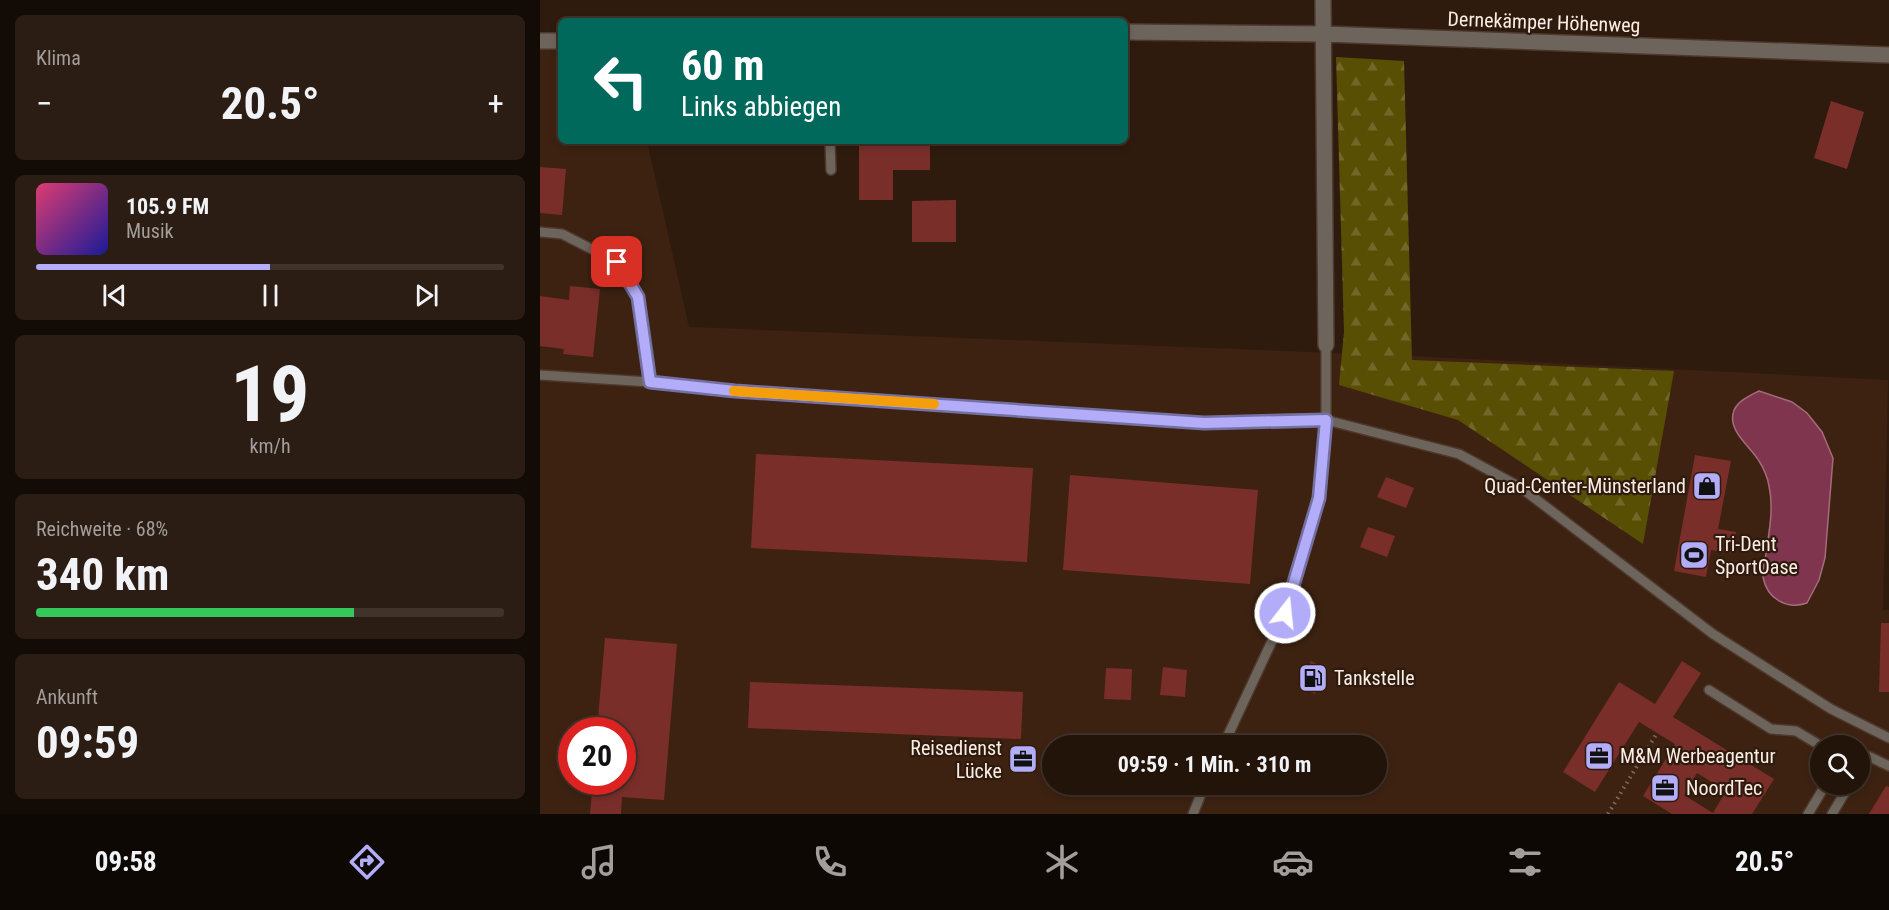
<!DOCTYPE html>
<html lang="de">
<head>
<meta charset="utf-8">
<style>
  body { margin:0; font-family:"Roboto Condensed",sans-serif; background:#2b1d13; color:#f1f3f6; height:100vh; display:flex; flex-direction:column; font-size:22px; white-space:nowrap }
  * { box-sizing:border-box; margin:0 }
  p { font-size:20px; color:#a39e9c }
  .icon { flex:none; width:33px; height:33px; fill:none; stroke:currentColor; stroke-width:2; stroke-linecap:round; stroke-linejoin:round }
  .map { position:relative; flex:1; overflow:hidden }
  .panel { display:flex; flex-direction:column; gap:15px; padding:15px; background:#130b06; width:540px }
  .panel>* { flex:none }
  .hud { position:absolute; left:18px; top:18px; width:570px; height:126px; border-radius:9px; box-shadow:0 3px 9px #0003,0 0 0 2px #40332b; background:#00695c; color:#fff; overflow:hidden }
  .buttons { position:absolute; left:1270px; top:735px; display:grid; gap:12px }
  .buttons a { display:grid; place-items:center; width:60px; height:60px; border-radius:50%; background:#23140a; box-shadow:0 3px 9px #0003,0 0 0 2px #40332b; font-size:30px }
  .speed { position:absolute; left:18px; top:717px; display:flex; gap:12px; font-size:30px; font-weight:700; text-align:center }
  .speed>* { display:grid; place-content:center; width:78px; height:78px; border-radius:50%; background:#23140a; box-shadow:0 3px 9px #0003,0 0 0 2px #40332b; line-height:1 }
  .speed .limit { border:9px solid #d22; background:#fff; color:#111 }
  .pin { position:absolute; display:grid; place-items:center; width:51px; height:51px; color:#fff; margin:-26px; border-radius:12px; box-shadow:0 3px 9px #0006 }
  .me { position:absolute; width:66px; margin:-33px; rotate:16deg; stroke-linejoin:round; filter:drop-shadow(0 0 4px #0008) }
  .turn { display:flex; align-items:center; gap:21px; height:126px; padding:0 24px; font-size:27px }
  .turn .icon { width:78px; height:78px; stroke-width:2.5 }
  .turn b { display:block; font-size:42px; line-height:51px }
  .big { font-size:45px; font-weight:700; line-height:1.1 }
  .panel .tile { flex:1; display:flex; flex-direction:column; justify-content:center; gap:9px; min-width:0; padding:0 21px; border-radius:9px; background:#2b1d13 }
  .panel .dial { align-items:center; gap:0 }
  .dial b { font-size:78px; line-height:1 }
  .song { display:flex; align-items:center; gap:18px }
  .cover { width:72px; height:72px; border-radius:9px; background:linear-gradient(135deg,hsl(340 70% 55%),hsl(240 70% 35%)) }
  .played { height:6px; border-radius:3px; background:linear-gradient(90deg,#b3acf9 50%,#40332b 50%) }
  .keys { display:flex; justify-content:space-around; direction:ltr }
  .heat { display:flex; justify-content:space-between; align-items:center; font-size:33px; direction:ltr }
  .charge { height:9px; border-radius:4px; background:linear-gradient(90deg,#34c759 68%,#40332b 0) }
  .trip { position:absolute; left:502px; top:735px; width:345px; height:60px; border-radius:30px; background:#23140a; box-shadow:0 3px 9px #0003,0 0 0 2px #40332b; font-weight:700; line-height:60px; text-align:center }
  .tab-bar { display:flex; height:96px; justify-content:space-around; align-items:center; background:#0e0804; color:#a39e9c }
  .tab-bar .icon { width:42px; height:42px }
  .tab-bar .current { color:#b3acf9 }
  .tab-bar b { font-size:27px; color:#f1f3f6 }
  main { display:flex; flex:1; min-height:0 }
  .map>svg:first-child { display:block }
  .built { fill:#3d2211; fill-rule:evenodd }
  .forest { fill:url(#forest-firs) }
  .water { fill:#7f354e; stroke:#a46c7b; stroke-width:1.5 }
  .building { fill:#7a2e2a; fill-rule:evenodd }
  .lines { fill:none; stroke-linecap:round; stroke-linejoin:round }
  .lane-casing { stroke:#4c382c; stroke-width:12 }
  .street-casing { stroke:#4c382c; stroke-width:18 }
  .path { stroke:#7e6c61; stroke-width:4; stroke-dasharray:1.5 4.5; stroke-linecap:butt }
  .lane { stroke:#6d655c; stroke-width:9 }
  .street { stroke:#6d655c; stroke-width:15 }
  .route-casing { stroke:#7470a2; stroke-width:15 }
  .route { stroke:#b3acf9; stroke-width:10 }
  .slow { stroke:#f59e0b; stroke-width:10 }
  .labels { text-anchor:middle; stroke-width:4.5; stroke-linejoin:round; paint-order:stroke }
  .street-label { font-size:20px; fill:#fbece4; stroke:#2f1b0e }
  .poi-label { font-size:20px; fill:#fbece4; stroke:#2f1b0e; text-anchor:start }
</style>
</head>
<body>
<main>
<section class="panel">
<div class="tile"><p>Klima</p>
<div class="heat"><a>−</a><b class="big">20.5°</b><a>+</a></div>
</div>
<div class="tile">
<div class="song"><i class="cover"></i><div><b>105.9 FM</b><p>Musik</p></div></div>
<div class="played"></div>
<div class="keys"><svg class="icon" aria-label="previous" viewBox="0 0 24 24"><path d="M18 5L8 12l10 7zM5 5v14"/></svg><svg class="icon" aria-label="pause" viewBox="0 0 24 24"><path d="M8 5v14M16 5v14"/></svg><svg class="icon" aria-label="next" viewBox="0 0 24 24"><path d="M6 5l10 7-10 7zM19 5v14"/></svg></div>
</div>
<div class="tile dial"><b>19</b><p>km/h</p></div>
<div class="tile"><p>Reichweite · 68%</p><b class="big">340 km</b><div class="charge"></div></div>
<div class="tile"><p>Ankunft</p><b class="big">09:59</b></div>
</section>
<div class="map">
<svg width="1349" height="814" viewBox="0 0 1349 814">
  <defs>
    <pattern id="forest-firs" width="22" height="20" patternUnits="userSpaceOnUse" patternTransform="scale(1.5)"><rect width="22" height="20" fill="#584e04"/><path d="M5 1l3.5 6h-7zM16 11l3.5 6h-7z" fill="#716828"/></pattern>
  </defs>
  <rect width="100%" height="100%" fill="#2f1b0e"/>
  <path class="built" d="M21,49V141H107L149,327L869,356L1348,380L1343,610H1349V814H0V50ZM32,730H82V782H32ZM513,746H837V784H513ZM1281,746H1320V784H1281Z"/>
  <path class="forest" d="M796,57L864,61L872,360L1134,371L1103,544L918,420L799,385L804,332Z"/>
  <path class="water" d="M1219,391L1252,402L1267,413L1282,432L1293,458L1285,558L1279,580L1267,603C1247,610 1227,599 1223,577C1222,570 1225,561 1226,554C1229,532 1234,508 1229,486C1228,478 1223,467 1219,461C1211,447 1189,432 1193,414C1195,402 1209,396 1219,391Z"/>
  <path class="building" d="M1291,101L1324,112L1307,169L1274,158Z
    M319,141H390V170H353V200H319Z
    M0,167L26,169L22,215L0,213Z
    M416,200V242H372V201Z
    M30,286L60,289L53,357L23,354L24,349L0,346V296L29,300Z
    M216,454L493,468L487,562L211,548Z
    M1155,455L1191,461L1178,529L1196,532L1192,553L1171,550L1166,577L1134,571Z
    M530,475L718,490L710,584L523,570Z
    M846,477L874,488L866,508L837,497Z
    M828,527L855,536L847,557L820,547Z
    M1341,623H1349V692H1339Z
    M65,638L137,644L124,800L82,797L81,814H50L53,782H82V730H57Z
    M771,661L787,669L775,694L759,687Z
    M1142,661L1161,673L1133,717L1234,779L1212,814H1132L1103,796L1135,744L1099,722L1055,792L1023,772L1079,682L1115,704ZM1157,773L1186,791L1173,813L1144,795Z
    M623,667L647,670L645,697L620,695Z
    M566,668L592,669L591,700L564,699Z
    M210,682L483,692L481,739L208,728Z
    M1346,786L1349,787V814H1329Z"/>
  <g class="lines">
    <g class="lane-casing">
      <path id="lane" d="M290,141L291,170
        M0,232L22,234L77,262L98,297L110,382
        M0,375L110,382L195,391L664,423L786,420L919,454L980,487L1173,634L1291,709L1349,738
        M1169,690L1231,729L1256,731L1281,746
        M683,746L745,613L779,498L786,420V345
        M1320,769L1328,756L1349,766
        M653,814L665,784
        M1268,814L1286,784
        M1292,814L1310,784"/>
    </g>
    <g class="street-casing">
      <path id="street" d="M783,0L786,345
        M585,32L784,34L1349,55
        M0,41H21"/>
    </g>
    <path class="path" d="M1068,814L1117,733"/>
    <use href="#lane" class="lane"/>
    <use href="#street" class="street"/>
  </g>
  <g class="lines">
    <g class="route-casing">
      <path id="route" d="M77,262L98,297L110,382L195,391L664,423L786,420L779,498L745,613"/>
    </g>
    <use href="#route" class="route"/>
    <path class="slow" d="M194,391L394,404"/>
  </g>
  <defs>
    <g id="shop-square" transform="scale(1.5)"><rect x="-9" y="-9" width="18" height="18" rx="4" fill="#b3acf9" stroke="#2f1b0e"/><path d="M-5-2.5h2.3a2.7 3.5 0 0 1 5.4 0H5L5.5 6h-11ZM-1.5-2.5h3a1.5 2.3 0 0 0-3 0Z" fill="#111"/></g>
    <g id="stadium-square" transform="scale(1.5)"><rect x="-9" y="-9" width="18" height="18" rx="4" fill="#b3acf9" stroke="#2f1b0e"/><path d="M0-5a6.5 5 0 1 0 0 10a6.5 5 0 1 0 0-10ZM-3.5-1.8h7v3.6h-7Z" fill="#111"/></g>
    <g id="fuel-square" transform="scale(1.5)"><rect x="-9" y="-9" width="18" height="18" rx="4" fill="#b3acf9" stroke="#2f1b0e"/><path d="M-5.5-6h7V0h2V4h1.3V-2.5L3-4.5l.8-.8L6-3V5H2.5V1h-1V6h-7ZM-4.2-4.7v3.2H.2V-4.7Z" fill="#111"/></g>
    <g id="office-square" transform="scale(1.5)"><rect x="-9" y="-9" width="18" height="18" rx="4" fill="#b3acf9" stroke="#2f1b0e"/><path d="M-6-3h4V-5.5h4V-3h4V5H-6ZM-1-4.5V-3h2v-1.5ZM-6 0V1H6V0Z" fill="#111"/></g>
  </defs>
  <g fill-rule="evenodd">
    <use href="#shop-square" x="1167" y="486"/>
    <use href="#stadium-square" x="1154" y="555"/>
    <use href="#fuel-square" x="773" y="678"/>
    <use href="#office-square" x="1059" y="756"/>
    <use href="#office-square" x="483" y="759"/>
    <use href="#office-square" x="1125" y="788"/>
  </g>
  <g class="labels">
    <g class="street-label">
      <text transform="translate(1004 22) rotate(2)" y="7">Dernekämper Höhenweg</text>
    </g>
    <g class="poi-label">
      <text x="1146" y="493" text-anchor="end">Quad-Center-Münsterland</text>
      <text x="1175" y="551">Tri-Dent<tspan x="1175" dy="23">SportOase</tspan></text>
      <text x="794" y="685">Tankstelle</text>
      <text x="462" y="755" text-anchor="end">Reisedienst<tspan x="462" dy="23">Lücke</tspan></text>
      <text x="1080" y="763">M&amp;M Werbeagentur</text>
      <text x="1146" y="795">NoordTec</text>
    </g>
  </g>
</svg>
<div class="buttons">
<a><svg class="icon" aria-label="search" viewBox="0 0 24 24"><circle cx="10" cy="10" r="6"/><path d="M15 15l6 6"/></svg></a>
</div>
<div class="speed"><div class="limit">20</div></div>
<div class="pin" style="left:77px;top:262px;background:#d93025"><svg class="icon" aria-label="arrive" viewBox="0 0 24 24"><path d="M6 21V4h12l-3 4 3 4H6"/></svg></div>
<svg class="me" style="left:745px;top:613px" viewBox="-20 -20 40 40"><circle r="17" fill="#b3acf9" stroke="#fff" stroke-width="3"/><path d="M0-11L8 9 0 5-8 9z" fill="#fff"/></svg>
<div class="trip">09:59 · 1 Min. · 310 m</div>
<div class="hud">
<div class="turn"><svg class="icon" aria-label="left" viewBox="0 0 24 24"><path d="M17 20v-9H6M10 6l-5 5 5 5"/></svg><div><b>60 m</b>Links abbiegen</div></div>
</div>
</div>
</main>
<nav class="tab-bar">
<b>09:58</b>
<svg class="icon current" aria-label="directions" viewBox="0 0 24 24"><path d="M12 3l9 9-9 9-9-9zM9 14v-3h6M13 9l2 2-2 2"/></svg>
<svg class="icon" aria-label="music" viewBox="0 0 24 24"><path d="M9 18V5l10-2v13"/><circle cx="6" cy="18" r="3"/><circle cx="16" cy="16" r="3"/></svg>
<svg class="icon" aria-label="phone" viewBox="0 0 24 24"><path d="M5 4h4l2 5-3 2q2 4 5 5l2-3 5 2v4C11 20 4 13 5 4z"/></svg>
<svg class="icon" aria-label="climate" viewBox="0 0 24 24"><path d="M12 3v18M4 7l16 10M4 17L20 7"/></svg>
<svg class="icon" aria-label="car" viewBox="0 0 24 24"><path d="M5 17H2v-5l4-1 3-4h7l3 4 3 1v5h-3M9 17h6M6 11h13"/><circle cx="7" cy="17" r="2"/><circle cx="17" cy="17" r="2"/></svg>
<svg class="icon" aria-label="filters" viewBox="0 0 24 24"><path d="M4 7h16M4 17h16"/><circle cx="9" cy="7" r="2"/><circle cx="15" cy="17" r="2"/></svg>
<b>20.5°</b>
</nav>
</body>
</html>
